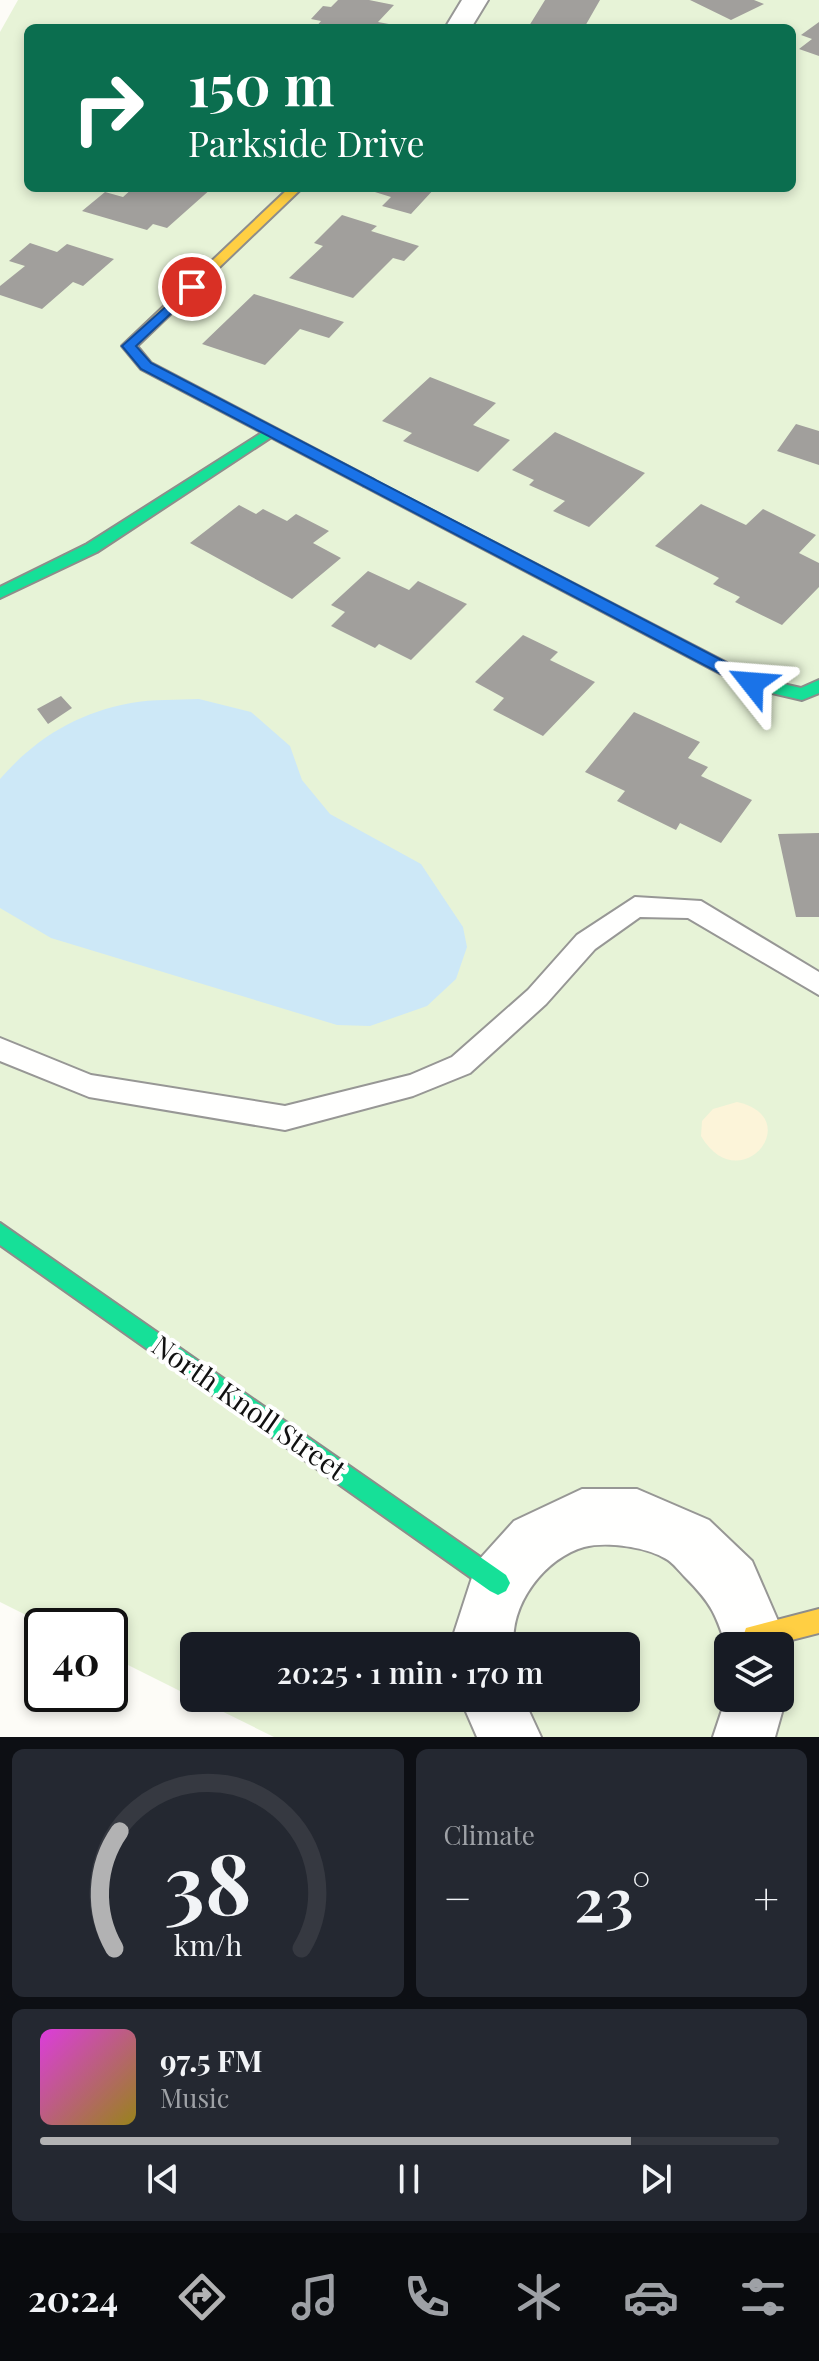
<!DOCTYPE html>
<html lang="en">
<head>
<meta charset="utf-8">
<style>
  body { margin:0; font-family:"Playfair Display",serif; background:#242831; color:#f1f3f6; height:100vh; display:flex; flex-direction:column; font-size:30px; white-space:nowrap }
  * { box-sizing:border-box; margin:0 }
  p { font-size:26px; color:#9ea1a6 }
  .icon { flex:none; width:44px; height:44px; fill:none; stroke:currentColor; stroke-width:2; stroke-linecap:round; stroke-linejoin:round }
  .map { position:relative; height:1737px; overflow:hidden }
  .details { display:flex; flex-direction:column; gap:12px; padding:12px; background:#0d0f14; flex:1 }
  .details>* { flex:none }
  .banner { position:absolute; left:24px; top:24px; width:772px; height:168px; border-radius:12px; box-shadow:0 4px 12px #0003; background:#0b6e4f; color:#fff; overflow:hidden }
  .buttons { position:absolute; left:714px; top:1632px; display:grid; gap:16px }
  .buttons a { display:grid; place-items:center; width:80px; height:80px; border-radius:12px; background:#171b24; box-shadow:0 4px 12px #0003; font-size:40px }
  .speed { position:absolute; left:24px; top:1608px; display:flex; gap:16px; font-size:40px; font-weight:700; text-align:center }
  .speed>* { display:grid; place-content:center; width:104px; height:104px; border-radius:50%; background:#171b24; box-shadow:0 4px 12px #0003; line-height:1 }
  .speed .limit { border:4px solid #111; border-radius:12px; background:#fff; color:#111 }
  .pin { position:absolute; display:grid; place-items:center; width:68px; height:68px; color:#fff; margin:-34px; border:4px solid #fff; border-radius:50%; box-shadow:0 2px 8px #0007 }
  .me { position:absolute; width:88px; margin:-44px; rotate:298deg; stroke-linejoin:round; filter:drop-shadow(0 0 6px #0008) }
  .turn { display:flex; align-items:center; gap:28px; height:168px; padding:0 32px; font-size:36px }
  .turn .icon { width:104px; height:104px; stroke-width:2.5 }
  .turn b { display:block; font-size:56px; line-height:68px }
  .big { font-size:60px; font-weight:600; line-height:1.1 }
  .details .widget { flex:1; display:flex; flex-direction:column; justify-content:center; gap:12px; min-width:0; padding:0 28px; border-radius:12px; background:#242831 }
  .details .dial { align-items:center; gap:0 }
  .dial svg { height:208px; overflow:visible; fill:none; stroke:#363941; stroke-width:7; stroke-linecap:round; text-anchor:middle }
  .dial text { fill:#f1f3f6; stroke:none }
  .song { display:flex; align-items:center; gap:24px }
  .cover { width:96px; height:96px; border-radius:12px; background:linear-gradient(135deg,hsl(300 70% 55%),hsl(50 70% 35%)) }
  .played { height:8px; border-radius:4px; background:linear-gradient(90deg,#b2b2b3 80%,#363941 80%) }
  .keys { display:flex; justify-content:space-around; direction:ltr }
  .heat { display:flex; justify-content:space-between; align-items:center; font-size:44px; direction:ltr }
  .details .tiles { flex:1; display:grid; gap:12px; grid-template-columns:1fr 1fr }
  .widget:last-child { grid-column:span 2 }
  .trip { position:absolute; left:180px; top:1632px; width:460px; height:80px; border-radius:12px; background:#171b24; box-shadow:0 4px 12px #0003; font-weight:600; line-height:80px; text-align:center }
  .dock { display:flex; height:128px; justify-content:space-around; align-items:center; background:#090b0e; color:#9ea1a6 }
  .dock .icon { width:56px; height:56px }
  .dock .current { color:#b2b2b3 }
  .dock b { font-size:36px; color:#f1f3f6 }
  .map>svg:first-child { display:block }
  .green { fill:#e7f3d7; fill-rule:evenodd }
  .sand { fill:#fcf4d9 }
  .water { fill:#cde8f7 }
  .building { fill:#a19f9c }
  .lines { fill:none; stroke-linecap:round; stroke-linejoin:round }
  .lane-casing { stroke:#979795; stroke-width:4 }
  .street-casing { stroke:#979795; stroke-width:4 }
  .fast-casing { stroke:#8e8d8b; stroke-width:4 }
  .slow-casing { stroke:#8e8d8b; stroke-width:4 }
  .lane { fill:#fffffe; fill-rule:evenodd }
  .street { fill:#fffffe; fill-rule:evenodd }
  .fast { fill:#16e098; fill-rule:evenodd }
  .slow { fill:#ffcf43; fill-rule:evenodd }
  .route { fill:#1a73e8; stroke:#114b97; stroke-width:2 }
  .labels { text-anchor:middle; stroke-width:8; stroke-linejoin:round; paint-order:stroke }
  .near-street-label { font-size:28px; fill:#111; stroke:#fff }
</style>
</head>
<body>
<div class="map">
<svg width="819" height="1737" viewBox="0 0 819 1737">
  <rect width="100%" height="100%" fill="#fdfcf7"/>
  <path class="green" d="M18,0H819V1737H274L195,1698H626V1646H194V1698L110,1656V1626H48L0,1602V32ZM28,28H792V188H28ZM728,1646H780V1698H728Z"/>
  <path class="sand" d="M737,1102C808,1118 739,1201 701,1136L702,1121L713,1109Z"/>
  <path class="water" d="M199,699L251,712L290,746L302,780L330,814L421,864L463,927L467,947L456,979L427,1006L370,1026L337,1025L51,938L0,908V779C36,738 77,713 131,703C153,699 177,700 199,699Z"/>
  <path class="building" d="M338,0H369L394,5L378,22L394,25L391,28H315L321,21L311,19L323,6L331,7Z
    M545,0H600L584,28L529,26Z
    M690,0H754L764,4L731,20Z
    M819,22V56L799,49L812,39L801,35Z
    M133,188H212L167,228L153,224L147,230L82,211L105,192L123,197Z
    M362,188H435L411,214L382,206L391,197Z
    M342,215L377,226L371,231L419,246L404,261L393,258L353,298L289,278L323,246L314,243Z
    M30,243L57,252L67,244L114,259L83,286L73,282L42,309L0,295V286L25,266L9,261Z
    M254,294L344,322L329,338L300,329L265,365L202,344Z
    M430,377L496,403L473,425L510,440L478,472L403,441L412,433L382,421Z
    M796,424L819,431V465L777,451Z
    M555,432L645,473L589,527L553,511L565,501L529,485L534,480L512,470Z
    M701,504L746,525L763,509L816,535L799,553L819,563V587L782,625L735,602L740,597L713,584L719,578L655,546Z
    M239,505L256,514L263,509L287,521L296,514L329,531L313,543L341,558L292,599L190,543Z
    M368,571L409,590L418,581L467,604L411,660L379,644L375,648L331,626L345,612L331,605Z
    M523,635L558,652L550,660L595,682L543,736L493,710L504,698L475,682Z
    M61,696L72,708L48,724L37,709Z
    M634,712L700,742L688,758L708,767L701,776L752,800L721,843L680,823L676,830L617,801L625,791L585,772Z
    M819,833V917H796L778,834Z"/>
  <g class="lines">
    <g class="lane-casing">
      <path id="lane" d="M635,897L701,901L819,972V995L688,918L640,917L595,949L546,1004L470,1073L413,1096L285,1130L89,1097L0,1061V1038L91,1075L285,1106L410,1075L452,1057L528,990L577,935Z"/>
    </g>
    <g class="street-casing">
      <path id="street" d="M462,0H488L471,28H445Z
        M582,1489H637L709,1520L752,1561L785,1637L786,1646L780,1660V1646H728V1651C716,1615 713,1605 685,1577C680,1572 674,1564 668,1560C648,1547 607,1541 584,1547C545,1558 509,1605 514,1646H454L453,1636L477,1562L514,1521Z
        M780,1683L786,1698L775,1737H713L728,1692V1698H780Z
        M460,1698H523L541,1737H477Z"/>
    </g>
    <g class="fast-casing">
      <path id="fast" d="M271,427L278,431L276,434L97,552L0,598V587L87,544Z
        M369,478L756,678L801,688L819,680V693L802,700L746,687L364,486L362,483Z
        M0,1223L506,1575L510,1583L506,1591L498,1595L490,1591L0,1245Z"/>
    </g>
    <g class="slow-casing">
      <path id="slow" d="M289,188H302L137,346L151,363L374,480V486H364L141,369L122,346Z
        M819,1609V1633L768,1646H746L743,1637L746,1628Z"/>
    </g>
    <use href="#lane" class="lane"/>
    <use href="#street" class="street"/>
    <use href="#fast" class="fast"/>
    <use href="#slow" class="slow"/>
  </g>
  <path class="route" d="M192,283L198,287L196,290L136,346L151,363L758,679L760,683L758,687H746L141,369L122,346Z"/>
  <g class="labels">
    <g class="near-street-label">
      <text transform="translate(249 1408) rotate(35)" y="10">North Knoll Street</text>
    </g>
  </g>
</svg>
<div class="buttons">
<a><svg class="icon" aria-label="layers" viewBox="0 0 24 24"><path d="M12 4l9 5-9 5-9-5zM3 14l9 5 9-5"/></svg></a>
</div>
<div class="speed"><div class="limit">40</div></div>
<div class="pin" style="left:192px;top:287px;background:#d93025"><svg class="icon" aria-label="arrive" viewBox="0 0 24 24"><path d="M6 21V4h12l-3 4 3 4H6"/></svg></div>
<svg class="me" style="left:752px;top:683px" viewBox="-20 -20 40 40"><path d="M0-17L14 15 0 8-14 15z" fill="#1a73e8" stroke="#fff" stroke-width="4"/></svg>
<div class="trip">20:25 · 1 min · 170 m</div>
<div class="banner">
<div class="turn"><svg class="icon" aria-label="right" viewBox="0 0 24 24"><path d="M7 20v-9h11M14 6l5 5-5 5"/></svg><div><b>150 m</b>Parkside Drive</div></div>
</div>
</div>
<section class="details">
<div class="tiles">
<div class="widget dial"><svg viewBox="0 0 100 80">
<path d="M14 69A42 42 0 1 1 86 69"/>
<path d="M14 69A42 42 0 0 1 16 24" stroke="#b2b2b3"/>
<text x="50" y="56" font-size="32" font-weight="700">38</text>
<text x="50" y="72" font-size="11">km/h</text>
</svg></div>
<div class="widget"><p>Climate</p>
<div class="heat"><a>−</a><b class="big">23°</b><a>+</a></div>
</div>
<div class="widget">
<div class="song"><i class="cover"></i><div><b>97.5 FM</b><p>Music</p></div></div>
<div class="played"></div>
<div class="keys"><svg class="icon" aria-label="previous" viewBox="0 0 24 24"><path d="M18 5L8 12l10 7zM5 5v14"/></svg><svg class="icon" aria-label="pause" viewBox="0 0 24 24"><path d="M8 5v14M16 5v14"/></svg><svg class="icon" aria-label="next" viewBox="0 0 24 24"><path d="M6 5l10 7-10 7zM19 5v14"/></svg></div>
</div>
</div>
</section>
<nav class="dock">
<b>20:24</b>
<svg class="icon current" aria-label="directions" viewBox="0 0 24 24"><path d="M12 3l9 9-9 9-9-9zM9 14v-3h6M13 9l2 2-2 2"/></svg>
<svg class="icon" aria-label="music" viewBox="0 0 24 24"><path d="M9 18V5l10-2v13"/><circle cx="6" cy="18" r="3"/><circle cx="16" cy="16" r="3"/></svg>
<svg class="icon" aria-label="phone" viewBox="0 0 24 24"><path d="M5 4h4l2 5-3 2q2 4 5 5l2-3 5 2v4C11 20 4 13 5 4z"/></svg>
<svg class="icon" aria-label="climate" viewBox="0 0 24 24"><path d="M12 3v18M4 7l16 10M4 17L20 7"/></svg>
<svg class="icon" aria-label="car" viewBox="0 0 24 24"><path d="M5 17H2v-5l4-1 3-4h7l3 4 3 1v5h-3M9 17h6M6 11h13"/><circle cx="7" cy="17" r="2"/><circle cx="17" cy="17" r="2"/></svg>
<svg class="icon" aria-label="filters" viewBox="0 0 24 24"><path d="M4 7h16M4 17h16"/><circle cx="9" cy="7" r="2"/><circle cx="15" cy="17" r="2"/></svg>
</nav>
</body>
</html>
